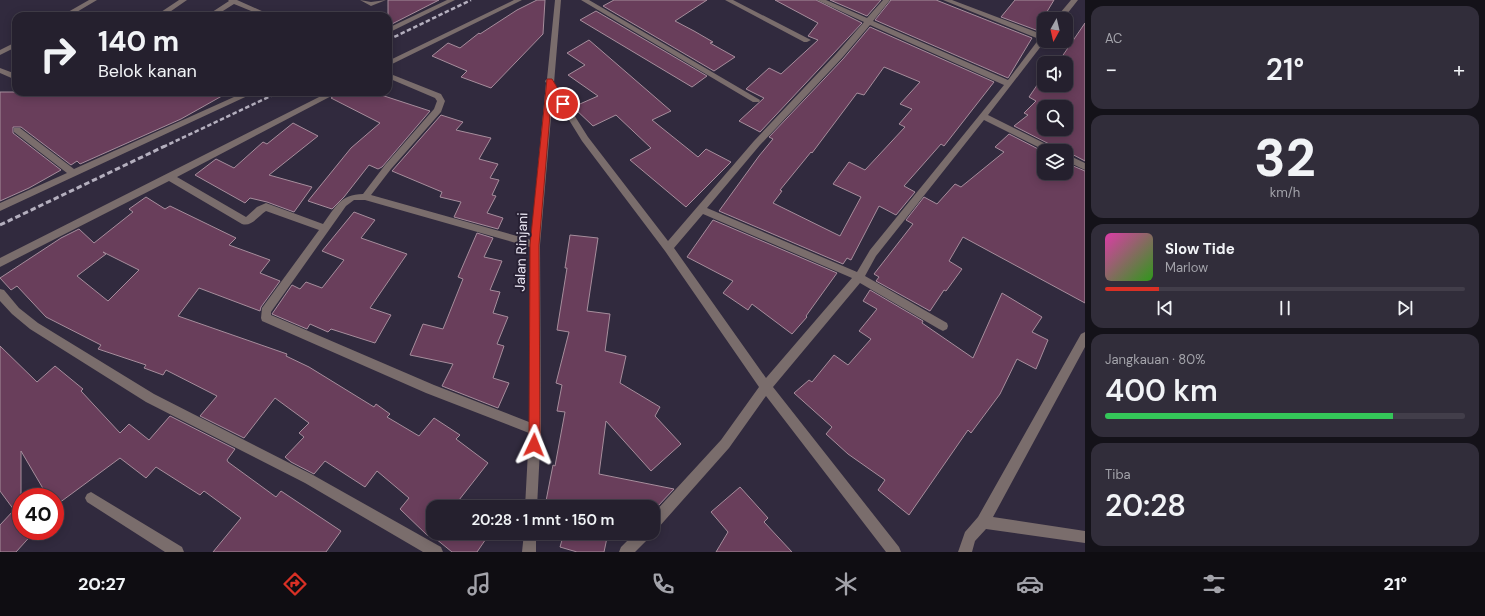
<!DOCTYPE html>
<html lang="id">
<head>
<meta charset="utf-8">
<style>
  body { margin:0; font-family:"DM Sans",sans-serif; background:#312d3a; color:#f1f3f6; height:100vh; display:flex; flex-direction:column; font-size:15px; white-space:nowrap }
  * { box-sizing:border-box; margin:0 }
  p { font-size:13px; color:#a3a3aa }
  .icon { flex:none; width:22px; height:22px; fill:none; stroke:currentColor; stroke-width:2; stroke-linecap:round; stroke-linejoin:round }
  .map { position:relative; flex:1; overflow:hidden }
  .panel { display:flex; flex-direction:column; gap:6px; padding:6px; background:#141219; width:400px }
  .panel>* { flex:none }
  .top-card { position:absolute; left:12px; top:12px; width:380px; height:84px; border-radius:12px; box-shadow:0 2px 10px #0003,0 0 0 1px #423e4a; background:#25202e; color:#f1f3f6; overflow:hidden }
  .needle { width:26px; rotate:188deg }
  .controls { position:absolute; left:1037px; top:12px; display:grid; gap:8px }
  .controls a { display:grid; place-items:center; width:36px; height:36px; border-radius:8px; background:#25202e; box-shadow:0 2px 10px #0003,0 0 0 1px #423e4a; font-size:20px }
  .speed { position:absolute; left:12px; top:488px; display:flex; gap:8px; font-size:20px; font-weight:700; text-align:center }
  .speed>* { display:grid; place-content:center; width:52px; height:52px; border-radius:50%; background:#25202e; box-shadow:0 2px 10px #0003,0 0 0 1px #423e4a; line-height:1 }
  .speed .limit { border:6px solid #d22; background:#fff; color:#111 }
  .pin { position:absolute; display:grid; place-items:center; width:34px; height:34px; color:#fff; margin:-17px; border:2px solid #fff; border-radius:50%; box-shadow:0 1px 4px #0007 }
  .me { position:absolute; width:44px; margin:-22px; rotate:2deg; stroke-linejoin:round; filter:drop-shadow(0 0 3px #0008) }
  .turn { display:flex; align-items:center; gap:14px; height:84px; padding:0 20px; font-size:18px }
  .turn .icon { width:52px; height:52px; stroke-width:2.5 }
  .turn b { display:block; font-size:28px; line-height:34px }
  .big { font-size:30px; font-weight:600; line-height:1.1 }
  .panel .tile { flex:1; display:flex; flex-direction:column; justify-content:center; gap:6px; min-width:0; padding:0 14px; border-radius:12px; background:#312d3a }
  .panel .dial { align-items:center; gap:0 }
  .dial b { font-size:52px; line-height:1 }
  .song { display:flex; align-items:center; gap:12px }
  .cover { width:48px; height:48px; border-radius:6px; background:linear-gradient(135deg,hsl(320 70% 55%),hsl(110 70% 35%)) }
  .played { height:4px; border-radius:2px; background:linear-gradient(90deg,#d93025 15%,#423e4a 15%) }
  .keys { display:flex; justify-content:space-around; direction:ltr }
  .heat { display:flex; justify-content:space-between; align-items:center; font-size:22px; direction:ltr }
  .charge { height:6px; border-radius:3px; background:linear-gradient(90deg,#34c759 80%,#423e4a 0) }
  .trip { position:absolute; left:426px; top:500px; width:234px; height:40px; border-radius:12px; background:#25202e; box-shadow:0 2px 10px #0003,0 0 0 1px #423e4a; font-weight:600; line-height:40px; text-align:center }
  .tab-bar { display:flex; height:64px; justify-content:space-around; align-items:center; background:#0f0d12; color:#a3a3aa }
  .tab-bar .icon { width:28px; height:28px }
  .tab-bar .selected { color:#d93025 }
  .tab-bar b { font-size:18px; color:#f1f3f6 }
  main { display:flex; flex:1; min-height:0 }
  .map>svg:first-child { display:block }
  .building { fill:#693e5b; stroke:#a68d9c; fill-rule:evenodd }
  .lines { fill:none; stroke-linecap:round; stroke-linejoin:round }
  .minor { fill:#7a6d6c; fill-rule:evenodd }
  .rail-far1 { stroke:#b4afbe; stroke-width:2.5; stroke-dasharray:4.5 2.5; stroke-linecap:butt }
  .rail { stroke:#b4afbe; stroke-width:3; stroke-dasharray:5.5 3; stroke-linecap:butt }
  .route { fill:#d93025; stroke:#8d1f18 }
  .labels { text-anchor:middle; stroke-width:4; stroke-linejoin:round; paint-order:stroke }
  .street-label { font-size:14px; fill:#eae6f3; stroke:#272033 }
</style>
</head>
<body>
<main>
<div class="map">
<svg width="1085" height="552" viewBox="0 0 1085 552">
  <rect width="100%" height="100%" fill="#312a3e"/>
  <path class="building" d="M388,0H439L388,26Z
    M537,0H545L543,34L491,88L461,77L467,71L432,56L448,43L460,48L479,33L480,34L517,10Z
    M614,0H707L675,21L694,31L713,42L710,43L735,57L714,71L603,6Z
    M775,0H816L862,23L760,132L739,121L764,98L746,89L769,68L781,74L818,40L808,36L818,23Z
    M830,0H881L867,16Z
    M891,0H936L1032,38L1008,78L875,20Z
    M1015,0H1054L1036,30L1001,17Z
    M596,11L707,76L692,87L580,20Z
    M1085,23V161L1066,151H1058L1057,148L1014,126L1028,115L1024,113L1036,101L1029,97L1044,75V85H1066V63H1052L1055,59L1059,61ZM1044,107H1066V129H1044Z
    M870,27L994,82L944,146L941,144L904,186L915,192L896,215L879,206L851,260L847,258L843,264L719,211L759,156L773,139L769,137L843,59ZM884,67L920,82L900,104L912,109L899,124L905,127L865,170L849,162L833,184L861,197L840,236L773,203L782,191L780,190L811,152L812,153L857,93L864,95Z
    M589,40L671,111L652,120L698,157L706,149L731,162L686,207L630,160L651,148L616,115L593,126L573,107L598,96L568,75L585,65L567,53Z
    M0,92H229L181,119L80,164L77,161L71,165L21,127H13V133L61,170L29,188L0,201Z
    M340,92H372L430,111L382,167L378,169L369,165L344,197L332,209L308,201L351,148L380,123L331,98Z
    M441,115L463,122L456,130L491,138L479,159L498,164L490,178L499,180L492,195L496,196L487,213L503,218L498,229L454,217L461,202L440,197L442,192L392,171Z
    M293,123L318,136L269,175L312,187L294,212L267,202L250,198L245,203L195,175L216,159L234,168L263,142L267,144Z
    M1009,134L1044,152V173H1066V163L1085,171V303L963,237L949,261L962,269L946,291L944,290L930,311L876,281L879,277L874,274L913,224L906,220L924,197L937,204L955,184L961,187L1004,152L995,147Z
    M146,197L165,209L170,206L236,238L229,245L270,260L260,273L280,281L261,307L260,311L199,288L178,316L287,354L286,356L309,367L374,407L376,404L390,414L387,417L419,436L434,418L460,435L456,439L488,463L459,500L468,507H433V533H490L477,552H452L430,534L428,536L400,509L409,498L377,471L365,487L325,461L314,474L291,462L285,457L304,437L299,433L309,423L275,398L244,438L200,416L217,396L166,370L163,375L144,368L146,365L98,349L101,345L46,317L17,286L11,290L0,278L61,238L79,229L94,243L133,212L129,209ZM103,252L139,270L108,301L77,276L106,254Z
    M354,212L375,220L361,238L407,254L370,308L391,315L375,343L331,329L328,332L310,324L307,329L272,314L292,285L300,289L306,282L322,288L344,260L322,251Z
    M713,220L837,273L806,316L807,317L792,334L752,304L748,310L723,293L733,281L687,257Z
    M477,233L493,238L484,257L502,261L490,290L500,292L493,313L508,317L497,344L504,346L493,378L509,383L498,408L442,386L453,364L410,355L423,324L443,329L463,279L458,277Z
    M570,235L598,238L587,311L610,314L605,351L626,356L620,383L660,407L655,416L681,444L651,471L606,421L599,474L674,489L657,507H569L546,501L553,465L555,466L565,412L557,411L562,385L556,383L569,332L557,330L567,268H565Z
    M870,290L923,321L922,323L973,358L1002,293L1042,317L1032,332L1048,340L1036,369L1017,359L1000,394L971,433L968,430L909,515L878,490L885,480L848,454L826,434L832,427L794,393L809,380L812,382L834,355L848,365L871,339L859,331L877,309L863,301Z
    M0,346L37,382L55,366L83,389L81,391L120,433L129,424L149,440L170,416L235,449L227,460L228,462L276,497L281,491L341,531L326,552H213L241,518L204,491L200,495L156,467L146,478L120,458L55,506V497H48L21,451V531H35L16,552H0V525L14,510L0,491Z
    M740,487L768,518L764,522L792,552H716L728,532L711,512Z
    M564,533H608L604,552H577L560,547Z"/>
  <g class="lines">
    <path class="minor" d="M89,0H97L70,16H61Z
      M179,0H187L164,16H155Z
      M228,0H237L273,16H263L234,4L215,16H206L229,1Z
      M360,0L371,2L386,0L371,6Z
      M447,0H455L388,33V28Z
      M514,0H522L388,66V61Z
      M555,0H561L554,83L588,137L668,241L754,141L836,54L864,22L817,0H826L867,18L883,0H890L873,21L1008,80L1039,39L943,0H952L1044,35L1045,41L988,115L1056,149L1057,151H1046L984,120L876,256L865,276L947,323L948,326L947,329L943,331L939,329L860,283L773,387L899,547L901,552H886L766,396L729,448L658,528L653,529V514L721,440L759,387L665,251L582,141L553,94L540,245L541,430L537,507H525L529,433L426,393L262,321L261,318L262,308L319,230L266,211C258,216 252,227 242,224L169,181L0,267V258L329,92H339L177,177L246,217L257,207L266,203L323,224C335,208 340,194 363,194L385,165L434,109L437,101L435,98L388,78V73L441,94L445,101L441,112L391,169L371,195L531,240L546,83L545,81L547,79ZM870,25L1004,85L870,250L857,272L707,208L760,145L842,58ZM354,200H365L530,247L529,422L434,385L271,315V312L346,206ZM703,214L852,278L766,378L674,248Z
      M581,0H589L760,100L759,102H753Z
      M725,0H733L811,40L807,42H804Z
      M1071,0H1078L1063,19H1055Z
      M16,42V47L0,55V50Z
      M0,68L16,74V80L0,73Z
      M245,92H256L0,211V203L67,173L14,132V128H20L74,169Z
      M1066,154L1085,163V170L1066,161Z
      M0,289L4,290L19,308L38,323L154,394L313,475L441,547L443,552H423L305,483L146,402L30,329L12,314L0,301Z
      M1085,332V347L993,517L1085,531V543L986,529L975,541L972,552H958L965,532L978,517L1081,334Z
      M91,492L182,547L184,552H165L87,502L85,498L87,494Z
      M524,533H536V552H522Z
      M635,533H650L649,538L635,552H619L621,547Z"/>
    <path class="rail-far1" d="M388,40L471,0
      M163,147L279,92"/>
    <path class="rail" d="M0,225L165,146"/>
  </g>
  <path class="route" d="M547,79H552L567,104L561,106L552,91L539,245L540,445L538,449L534,451L530,449L529,445L530,245Z"/>
  <g class="labels">
    <g class="street-label">
      <text transform="translate(521 252) rotate(-88)" y="5">Jalan Rinjani</text>
    </g>
  </g>
</svg>
<div class="controls">
<a><svg class="needle" viewBox="-14 -14 28 28"><path d="M0-13l5 13h-10z" fill="#e53935"/><path d="M0 13l5-13h-10z" fill="#a3a3aa"/></svg></a>
<a><svg class="icon" aria-label="sound" viewBox="0 0 24 24"><path d="M4 9h4l5-4v14l-5-4H4zM17 9q2 3 0 6"/></svg></a>
<a><svg class="icon" aria-label="search" viewBox="0 0 24 24"><circle cx="10" cy="10" r="6"/><path d="M15 15l6 6"/></svg></a>
<a><svg class="icon" aria-label="layers" viewBox="0 0 24 24"><path d="M12 4l9 5-9 5-9-5zM3 14l9 5 9-5"/></svg></a>
</div>
<div class="speed"><div class="limit">40</div></div>
<div class="pin" style="left:563px;top:104px;background:#d93025"><svg class="icon" aria-label="arrive" viewBox="0 0 24 24"><path d="M6 21V4h12l-3 4 3 4H6"/></svg></div>
<svg class="me" style="left:534px;top:445px" viewBox="-20 -20 40 40"><path d="M0-17L14 15 0 8-14 15z" fill="#d93025" stroke="#fff" stroke-width="4"/></svg>
<div class="trip">20:28 · 1 mnt · 150 m</div>
<div class="top-card">
<div class="turn"><svg class="icon" aria-label="right" viewBox="0 0 24 24"><path d="M7 20v-9h11M14 6l5 5-5 5"/></svg><div><b>140 m</b>Belok kanan</div></div>
</div>
</div>
<section class="panel">
<div class="tile"><p>AC</p>
<div class="heat"><a>−</a><b class="big">21°</b><a>+</a></div>
</div>
<div class="tile dial"><b>32</b><p>km/h</p></div>
<div class="tile">
<div class="song"><i class="cover"></i><div><b>Slow Tide</b><p>Marlow</p></div></div>
<div class="played"></div>
<div class="keys"><svg class="icon" aria-label="previous" viewBox="0 0 24 24"><path d="M18 5L8 12l10 7zM5 5v14"/></svg><svg class="icon" aria-label="pause" viewBox="0 0 24 24"><path d="M8 5v14M16 5v14"/></svg><svg class="icon" aria-label="next" viewBox="0 0 24 24"><path d="M6 5l10 7-10 7zM19 5v14"/></svg></div>
</div>
<div class="tile"><p>Jangkauan · 80%</p><b class="big">400 km</b><div class="charge"></div></div>
<div class="tile"><p>Tiba</p><b class="big">20:28</b></div>
</section>
</main>
<nav class="tab-bar">
<b>20:27</b>
<svg class="icon selected" aria-label="directions" viewBox="0 0 24 24"><path d="M12 3l9 9-9 9-9-9zM9 14v-3h6M13 9l2 2-2 2"/></svg>
<svg class="icon" aria-label="music" viewBox="0 0 24 24"><path d="M9 18V5l10-2v13"/><circle cx="6" cy="18" r="3"/><circle cx="16" cy="16" r="3"/></svg>
<svg class="icon" aria-label="phone" viewBox="0 0 24 24"><path d="M5 4h4l2 5-3 2q2 4 5 5l2-3 5 2v4C11 20 4 13 5 4z"/></svg>
<svg class="icon" aria-label="climate" viewBox="0 0 24 24"><path d="M12 3v18M4 7l16 10M4 17L20 7"/></svg>
<svg class="icon" aria-label="car" viewBox="0 0 24 24"><path d="M5 17H2v-5l4-1 3-4h7l3 4 3 1v5h-3M9 17h6M6 11h13"/><circle cx="7" cy="17" r="2"/><circle cx="17" cy="17" r="2"/></svg>
<svg class="icon" aria-label="filters" viewBox="0 0 24 24"><path d="M4 7h16M4 17h16"/><circle cx="9" cy="7" r="2"/><circle cx="15" cy="17" r="2"/></svg>
<b>21°</b>
</nav>
</body>
</html>
